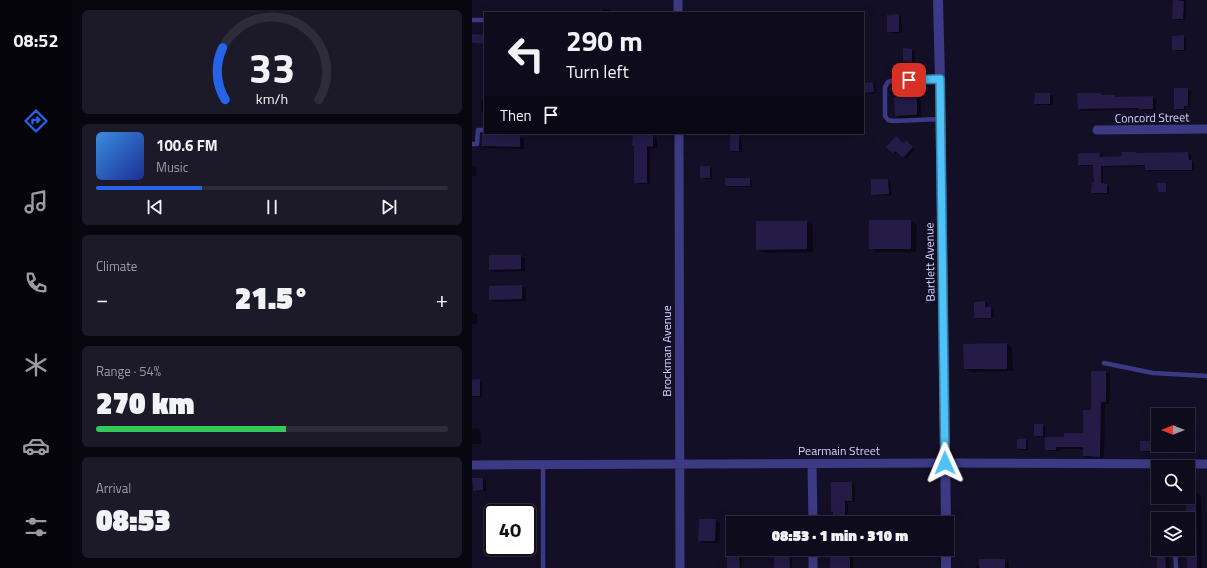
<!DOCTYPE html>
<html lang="en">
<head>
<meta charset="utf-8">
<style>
  body { margin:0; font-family:"Titillium Web",sans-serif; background:#1c1929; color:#f1f3f6; height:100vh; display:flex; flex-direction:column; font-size:15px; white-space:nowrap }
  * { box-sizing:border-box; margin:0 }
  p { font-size:13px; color:#9b9ba3 }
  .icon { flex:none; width:22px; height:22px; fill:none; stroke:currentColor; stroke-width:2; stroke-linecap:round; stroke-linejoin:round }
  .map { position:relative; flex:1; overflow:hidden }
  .details { display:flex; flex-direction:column; gap:10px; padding:10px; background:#08060f; width:400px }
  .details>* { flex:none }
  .hud { position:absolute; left:12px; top:12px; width:380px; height:122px; border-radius:0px; box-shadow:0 4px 16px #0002,0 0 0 1px #2e2b3b; background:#0e0b1c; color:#f1f3f6; overflow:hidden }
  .needle { width:26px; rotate:270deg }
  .fabs { position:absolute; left:679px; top:408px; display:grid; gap:8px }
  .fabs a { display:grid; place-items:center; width:44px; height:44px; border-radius:0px; background:#0e0b1c; box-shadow:0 4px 16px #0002,0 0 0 1px #2e2b3b; font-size:20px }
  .speed { position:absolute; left:12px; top:504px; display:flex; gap:8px; font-size:20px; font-weight:700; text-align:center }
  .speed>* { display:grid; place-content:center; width:52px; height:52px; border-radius:50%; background:#0e0b1c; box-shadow:0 4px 16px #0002,0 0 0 1px #2e2b3b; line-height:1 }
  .speed .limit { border:2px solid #111; border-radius:6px; background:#fff; color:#111 }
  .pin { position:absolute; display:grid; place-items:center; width:34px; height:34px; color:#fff; margin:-17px; border-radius:8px; box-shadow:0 2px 6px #0006 }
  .me { position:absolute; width:44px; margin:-22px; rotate:359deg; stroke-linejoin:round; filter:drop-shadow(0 0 3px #0008) }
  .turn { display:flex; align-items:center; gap:14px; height:84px; padding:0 16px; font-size:18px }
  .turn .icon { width:52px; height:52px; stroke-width:2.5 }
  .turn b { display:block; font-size:28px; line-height:34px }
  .then { display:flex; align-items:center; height:38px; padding:0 16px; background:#0003; gap:8px; font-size:15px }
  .big { font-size:30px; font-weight:800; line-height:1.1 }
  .details .card { flex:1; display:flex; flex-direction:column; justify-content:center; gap:6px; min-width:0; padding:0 14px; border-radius:6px; background:#1c1929 }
  .details .dial { align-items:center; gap:0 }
  .dial svg { height:104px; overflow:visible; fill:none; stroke:#2e2b3b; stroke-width:7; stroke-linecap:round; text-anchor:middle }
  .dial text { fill:#f1f3f6; stroke:none }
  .song { display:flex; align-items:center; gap:12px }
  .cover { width:48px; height:48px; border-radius:6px; background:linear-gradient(135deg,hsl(210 70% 55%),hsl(230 70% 35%)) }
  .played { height:4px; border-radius:2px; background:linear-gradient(90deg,#2563eb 30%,#2e2b3b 30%) }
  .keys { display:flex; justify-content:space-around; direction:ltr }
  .heat { display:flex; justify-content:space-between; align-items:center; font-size:22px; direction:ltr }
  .charge { height:6px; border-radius:3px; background:linear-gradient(90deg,#34c759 54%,#2e2b3b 0) }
  .trip { position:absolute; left:254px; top:516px; width:228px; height:40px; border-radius:0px; background:#0e0b1c; box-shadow:0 4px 16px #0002,0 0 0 1px #2e2b3b; font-weight:800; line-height:40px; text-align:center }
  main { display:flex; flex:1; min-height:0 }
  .tab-bar { display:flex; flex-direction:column; width:72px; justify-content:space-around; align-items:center; background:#06040b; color:#9b9ba3 }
  .tab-bar .icon { width:28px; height:28px }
  .tab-bar .active { color:#2563eb }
  .tab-bar b { font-size:18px; color:#f1f3f6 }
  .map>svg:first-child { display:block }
  .shadow { fill:#0007 }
  .building { fill:#241b47 }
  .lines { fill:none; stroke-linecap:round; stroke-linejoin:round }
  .service { stroke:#3d3a85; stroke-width:4.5 }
  .minor { stroke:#3d3a85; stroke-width:9 }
  .tertiary { stroke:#3d3a85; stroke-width:10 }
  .route-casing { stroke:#337fa1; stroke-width:10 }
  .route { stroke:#4fc3f7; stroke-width:7 }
  .labels { text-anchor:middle; stroke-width:3.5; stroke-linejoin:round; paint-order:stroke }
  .street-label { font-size:12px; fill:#d9d4ff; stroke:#130f26 }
</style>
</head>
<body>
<main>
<nav class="tab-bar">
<b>08:52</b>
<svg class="icon active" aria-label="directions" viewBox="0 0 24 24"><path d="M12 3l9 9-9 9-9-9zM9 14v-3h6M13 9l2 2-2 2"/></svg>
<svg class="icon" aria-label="music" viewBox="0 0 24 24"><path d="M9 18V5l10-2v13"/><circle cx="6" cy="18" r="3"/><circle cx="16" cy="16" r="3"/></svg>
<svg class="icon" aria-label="phone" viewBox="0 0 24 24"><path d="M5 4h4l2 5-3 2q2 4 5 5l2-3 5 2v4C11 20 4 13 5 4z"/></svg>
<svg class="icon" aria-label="climate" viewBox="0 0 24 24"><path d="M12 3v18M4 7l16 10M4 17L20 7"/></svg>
<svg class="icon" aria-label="car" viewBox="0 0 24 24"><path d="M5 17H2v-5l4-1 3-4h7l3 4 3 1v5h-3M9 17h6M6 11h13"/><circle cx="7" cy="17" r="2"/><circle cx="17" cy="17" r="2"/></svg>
<svg class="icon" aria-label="filters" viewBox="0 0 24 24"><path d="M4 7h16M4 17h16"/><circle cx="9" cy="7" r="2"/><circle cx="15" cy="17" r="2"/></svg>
</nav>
<section class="details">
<div class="card dial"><svg viewBox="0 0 100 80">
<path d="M14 69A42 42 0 1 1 86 69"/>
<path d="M14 69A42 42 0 0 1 12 29" stroke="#2563eb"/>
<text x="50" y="56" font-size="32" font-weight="700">33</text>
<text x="50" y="72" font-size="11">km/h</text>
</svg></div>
<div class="card">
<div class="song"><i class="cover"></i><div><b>100.6 FM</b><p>Music</p></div></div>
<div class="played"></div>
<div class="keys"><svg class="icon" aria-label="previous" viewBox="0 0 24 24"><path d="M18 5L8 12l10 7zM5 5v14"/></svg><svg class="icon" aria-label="pause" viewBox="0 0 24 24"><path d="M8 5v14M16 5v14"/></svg><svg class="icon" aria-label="next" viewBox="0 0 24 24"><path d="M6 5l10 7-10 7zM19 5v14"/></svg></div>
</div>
<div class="card"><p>Climate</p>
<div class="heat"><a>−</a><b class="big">21.5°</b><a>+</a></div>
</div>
<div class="card"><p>Range · 54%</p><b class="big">270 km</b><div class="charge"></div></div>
<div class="card"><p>Arrival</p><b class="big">08:53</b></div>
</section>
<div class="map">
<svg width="735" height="568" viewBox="0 0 735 568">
  <rect width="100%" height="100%" fill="#130f26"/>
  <path class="shadow" d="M706,0H714V20H704L701,19Z
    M130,9H136L139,11V13H130Z
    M99,12H115L117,13H99Z
    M427,15L429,17L430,33H419L416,31Z
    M0,35L13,36V44H0Z
    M711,36L714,38V51H704L701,49Z
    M432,49L440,50L443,51V62H434L432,61Z
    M400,83L403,84L404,93L391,94V84Z
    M703,89H716L719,91L718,107H714V110H706L703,109Z
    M564,94H578L581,96V105H566L563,104Z
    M628,94L632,95L643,96L646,98L680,97L684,99V110L671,111L669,109L610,111L607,109Z
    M445,98L449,100V117L428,118L424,115Z
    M9,100H13V113L9,111Z
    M162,133H177V136H181L185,138V148H178V184H167L163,182V147L161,146Z
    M48,136L52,138V149L15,148L11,146Z
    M266,136L269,138L270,152H262L259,151Z
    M434,141L443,149L434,159L426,152L424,154L421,153L415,147L432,144Z
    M716,153L719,155V160L722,162V171H677L674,169V166L631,167V184L637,186V194H623L620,192L623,184L622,166H610L607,165V154H628L631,155V157Z
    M0,167L5,168L4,176H0Z
    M237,167L240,169V179H232L229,177Z
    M278,179L280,181V187H256L254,186Z
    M400,180H416L419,181V195H403L400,194Z
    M439,221L445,225L444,252H404L398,248Z
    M335,222L341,225V252L291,253L285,249Z
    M48,256L53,258V271L23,272L18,269Z
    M49,286L54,289V301L23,302L18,299Z
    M513,302L516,304V308L521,309L522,318L506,319L503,317V303Z
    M0,312L5,314V324H0Z
    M535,344L540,348L541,371L499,372L493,369Z
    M634,372L638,375L637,404H633L632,458H615L612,456V449H588V451H578L574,449L593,438L612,434Z
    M7,380L10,382V397H0V381Z
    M571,425L573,427V437H565L563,435Z
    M6,428L8,430L9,444H0V429Z
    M716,429L718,430V441H716Z
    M554,440L556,442V450H548L546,449Z
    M678,442L680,444V452H671L669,450Z
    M0,479H11L14,481V491H5L2,490V487H0Z
    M380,483L383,485V502H376V519L380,520L381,523H362V513L360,512Z
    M685,492H686V497H716V492H724L729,495L730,568H716V519H715V504H691L685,501Z
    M244,520L248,523L247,543H231L227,540Z
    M301,549H320V568H303V555L301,554Z
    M362,549H388V554H381V568H359Z
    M686,549H697V568H686Z
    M261,551H267L270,553L269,568H256L261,556Z
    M508,560H533L537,562V568H505V566H508Z"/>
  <path class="building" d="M701,0L712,1L711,19H700Z
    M427,14V32H415V15Z
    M0,34L13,35V44L0,43Z
    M712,35V50H700V36Z
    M431,48L440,49V62L431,61Z
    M401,82L402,92L391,93V83Z
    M702,88H716V106H712V109H702Z
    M563,93H578V104H562Z
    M605,93H629V95H643V97L681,96V109H667V108L606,109Z
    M422,97H445V115L423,116Z
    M161,133H173V135H181V147L175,146V183H162V146H160Z
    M10,134L48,135V147L10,146Z
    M258,135H267V151H258Z
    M424,136L431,143L434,140L441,147L431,158L423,151L421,154L414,147Z
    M650,152H664V153L716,152L717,160H720V170H673V165L629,166V183L635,184V193H619L620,183H622L621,165H606V153H628V157L650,156Z
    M228,166H238V178H228Z
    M253,178H278V186H253Z
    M399,179H416L417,194L399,195Z
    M685,183H694V192H686Z
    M397,220H439V249H397Z
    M284,221H335V249L284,250Z
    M17,255H49V269L17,270Z
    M50,285V299L17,300V286Z
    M513,301V307H519V318H502V302Z
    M535,343V369H492L491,344Z
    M619,371H634V402H629L628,457L611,456V447H584V450H573V437H592V433H611V410H619Z
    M8,379V396H0V380Z
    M562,424H571V436H562Z
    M545,439H554V449H545Z
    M668,441H678V451H668Z
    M0,478H11V490L1,491Z
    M359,482H380V501H373V523H361V512H359Z
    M716,491H724L725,568H715L714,549H716V519H714V497H716Z
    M227,519H244L243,541H226Z
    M302,549H317L318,568H302Z
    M360,549H378V568H358V557H360Z
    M685,549H693L694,568H685Z
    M260,550H267L268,568H255V555H260Z
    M507,559H533V568H507Z"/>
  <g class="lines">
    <path class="service" d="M0,20H13
      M468,79L422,80L416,82L413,87V116L416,120L421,121L469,119
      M0,144H5L6,130H13
      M632,363L681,373L735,376
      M703,549L704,568
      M71,568V465"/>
    <path class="minor" d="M206,0V13
      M625,130L735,129
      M207,133L208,568
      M340,464L341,523
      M0,465L472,463L735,464
      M341,549V568"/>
    <path class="tertiary" d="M466,0L468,79L474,523
      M474,549V568"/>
  </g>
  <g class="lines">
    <g class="route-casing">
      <path id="route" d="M437,80L468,79L473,463"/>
    </g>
    <use href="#route" class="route"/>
  </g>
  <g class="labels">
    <g class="street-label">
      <text transform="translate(680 118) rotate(-1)" y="4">Concord Street</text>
      <text transform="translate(458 262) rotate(-91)" y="4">Bartlett Avenue</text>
      <text transform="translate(195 351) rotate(-90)" y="4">Brockman Avenue</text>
      <text x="367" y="455">Pearmain Street</text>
    </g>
  </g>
</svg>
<div class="fabs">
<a><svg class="needle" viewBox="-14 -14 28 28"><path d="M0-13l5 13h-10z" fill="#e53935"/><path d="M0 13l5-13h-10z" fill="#9b9ba3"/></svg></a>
<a><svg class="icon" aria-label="search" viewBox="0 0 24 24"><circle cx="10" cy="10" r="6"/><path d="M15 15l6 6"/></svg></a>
<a><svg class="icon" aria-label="layers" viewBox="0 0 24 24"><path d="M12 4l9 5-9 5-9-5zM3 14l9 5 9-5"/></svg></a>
</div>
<div class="speed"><div class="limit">40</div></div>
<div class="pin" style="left:437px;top:80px;background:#d93025"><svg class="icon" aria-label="arrive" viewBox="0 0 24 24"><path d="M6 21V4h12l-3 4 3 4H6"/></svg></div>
<svg class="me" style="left:473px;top:463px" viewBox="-20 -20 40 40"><path d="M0-17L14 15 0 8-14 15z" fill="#4fc3f7" stroke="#fff" stroke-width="4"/></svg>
<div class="trip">08:53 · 1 min · 310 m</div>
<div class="hud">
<div class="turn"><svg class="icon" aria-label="left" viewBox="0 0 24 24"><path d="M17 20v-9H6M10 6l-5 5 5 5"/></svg><div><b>290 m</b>Turn left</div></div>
<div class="then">Then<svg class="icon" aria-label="arrive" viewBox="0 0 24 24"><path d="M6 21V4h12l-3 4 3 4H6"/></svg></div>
</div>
</div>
</main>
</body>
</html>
